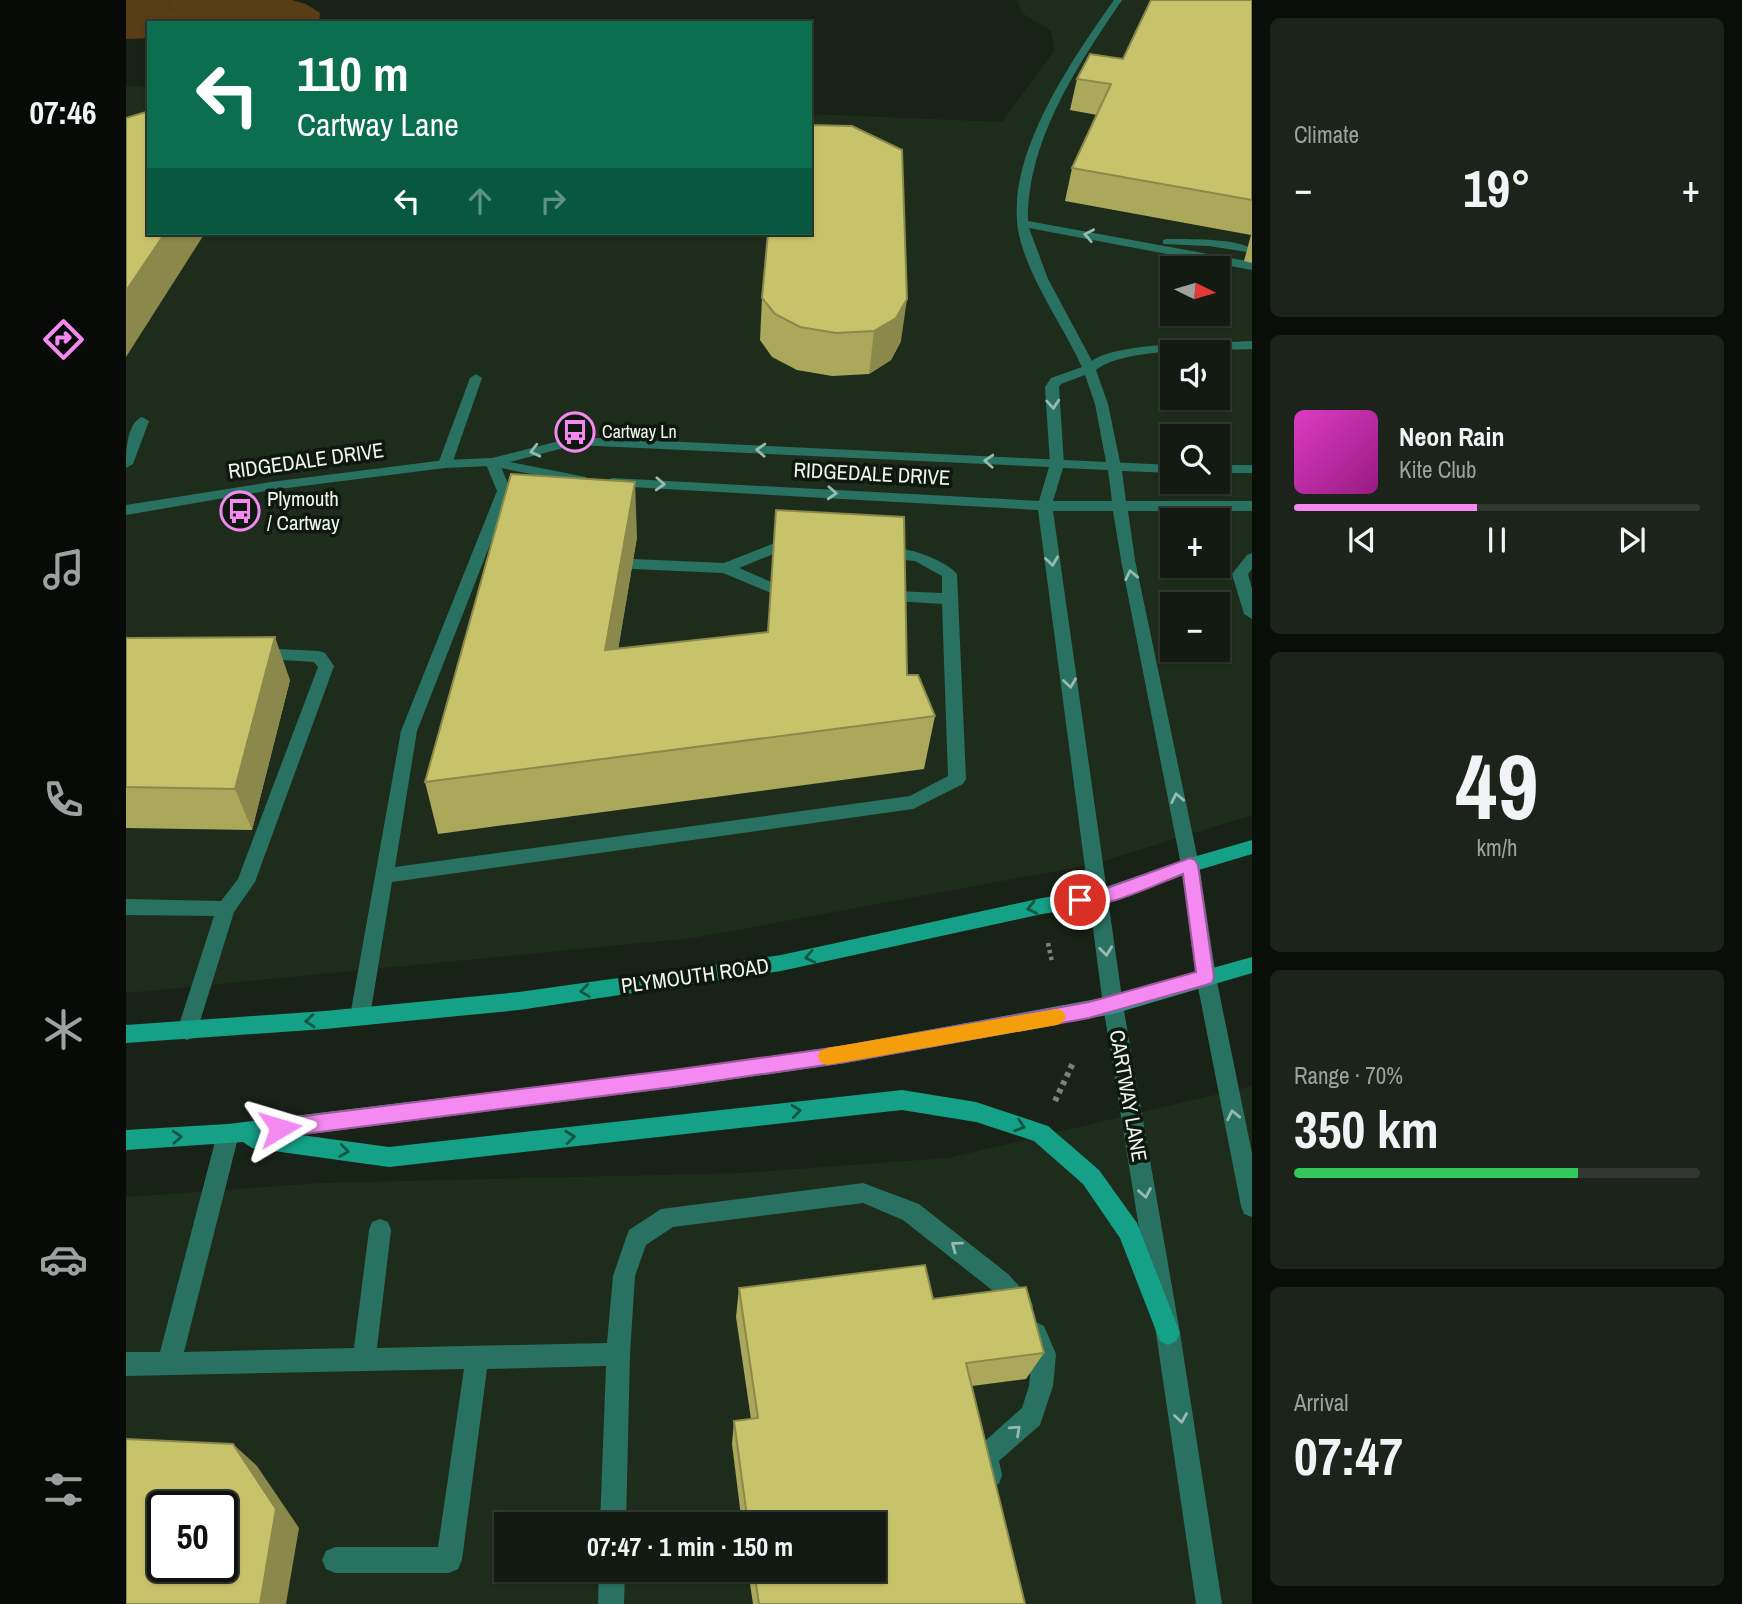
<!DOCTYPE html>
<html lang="en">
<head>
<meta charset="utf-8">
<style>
  body { margin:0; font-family:"Archivo Narrow",sans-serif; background:#1c231a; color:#f1f3f6; height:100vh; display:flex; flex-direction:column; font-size:26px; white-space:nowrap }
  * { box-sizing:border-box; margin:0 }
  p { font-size:23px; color:#9da19f }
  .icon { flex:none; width:38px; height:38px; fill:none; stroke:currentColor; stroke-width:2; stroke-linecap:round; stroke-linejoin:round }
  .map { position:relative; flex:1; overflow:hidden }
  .side { display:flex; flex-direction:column; gap:18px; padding:18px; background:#0a0e09; width:490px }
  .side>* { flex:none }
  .hud { position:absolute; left:21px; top:21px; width:665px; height:214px; border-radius:0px; box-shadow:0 2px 5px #0004,0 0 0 2px #323831; background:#0b6e4f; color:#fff; overflow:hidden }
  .needle { width:46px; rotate:95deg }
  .buttons { position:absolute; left:1034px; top:256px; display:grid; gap:14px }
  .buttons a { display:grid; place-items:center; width:70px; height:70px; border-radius:0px; background:#131a11; box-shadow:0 2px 5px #0004,0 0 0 2px #323831; font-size:35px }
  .speed { position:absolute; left:21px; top:1491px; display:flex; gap:14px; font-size:35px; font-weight:700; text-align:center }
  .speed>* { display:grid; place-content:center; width:91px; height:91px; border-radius:50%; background:#131a11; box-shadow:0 2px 5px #0004,0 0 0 2px #323831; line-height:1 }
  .speed .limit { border:4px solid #111; border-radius:10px; background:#fff; color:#111 }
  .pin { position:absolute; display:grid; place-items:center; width:60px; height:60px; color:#fff; margin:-30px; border:4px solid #fff; border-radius:50%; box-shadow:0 2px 7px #0007 }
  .me { position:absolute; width:77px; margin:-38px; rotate:83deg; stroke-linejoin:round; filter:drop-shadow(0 0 5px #0008) }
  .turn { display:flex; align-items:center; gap:24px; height:147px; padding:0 35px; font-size:32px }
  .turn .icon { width:91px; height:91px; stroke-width:2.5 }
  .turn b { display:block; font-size:49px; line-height:60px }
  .lanes { display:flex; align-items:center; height:66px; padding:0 35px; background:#0003; justify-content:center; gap:35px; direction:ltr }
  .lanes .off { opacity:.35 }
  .big { font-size:52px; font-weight:800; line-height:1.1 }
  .side .widget { flex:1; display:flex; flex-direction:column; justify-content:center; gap:10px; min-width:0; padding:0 24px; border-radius:10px; background:#1c231a }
  .side .dial { align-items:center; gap:0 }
  .dial b { font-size:91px; line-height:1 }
  .song { display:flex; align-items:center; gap:21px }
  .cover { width:84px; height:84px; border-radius:10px; background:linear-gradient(135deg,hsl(310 70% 55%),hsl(310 70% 35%)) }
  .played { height:7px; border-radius:4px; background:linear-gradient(90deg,#f389f1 45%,#323831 45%) }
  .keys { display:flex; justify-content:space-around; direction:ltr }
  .heat { display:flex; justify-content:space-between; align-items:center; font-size:38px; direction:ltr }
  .charge { height:10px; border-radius:5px; background:linear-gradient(90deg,#34c759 70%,#323831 0) }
  .trip { position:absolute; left:368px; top:1512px; width:392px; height:70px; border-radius:0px; background:#131a11; box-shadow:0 2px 5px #0004,0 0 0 2px #323831; font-weight:800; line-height:70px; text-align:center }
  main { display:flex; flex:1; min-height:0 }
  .menu { display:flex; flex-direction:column; width:126px; justify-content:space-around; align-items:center; background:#080a07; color:#9da19f }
  .menu .icon { width:49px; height:49px }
  .menu .on { color:#f389f1 }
  .menu b { font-size:32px; color:#f1f3f6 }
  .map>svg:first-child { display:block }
  .built { fill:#1e2c1c; fill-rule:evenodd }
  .green { fill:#583c14 }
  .forest { fill:#593d16 }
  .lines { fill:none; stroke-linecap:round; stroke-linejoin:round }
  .path-far1 { stroke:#7a8279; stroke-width:4.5; stroke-dasharray:3.5 3.5; stroke-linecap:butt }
  .path { stroke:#7a8279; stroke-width:6; stroke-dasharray:4.5 4.5; stroke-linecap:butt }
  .service { fill:#297262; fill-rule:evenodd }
  .minor { fill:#297262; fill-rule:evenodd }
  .tertiary { fill:#297262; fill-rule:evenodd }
  .secondary { fill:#14a188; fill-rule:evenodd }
  .wall { fill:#aba85c }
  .shaded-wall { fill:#8b884b }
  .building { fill:#c7c36b; stroke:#8b884b; stroke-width:2; fill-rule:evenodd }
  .oneway { stroke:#95baae }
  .oneway2 { stroke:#115645 }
  .route { fill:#f389f1; stroke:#9e599d; stroke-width:2 }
  .slow { fill:#f59e0b }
  .labels { text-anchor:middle; stroke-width:7; stroke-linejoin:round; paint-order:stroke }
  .far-poi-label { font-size:18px; fill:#eef5ed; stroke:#0f180e; text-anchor:start }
  .street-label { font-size:21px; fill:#eef5ed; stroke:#0f180e }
  .poi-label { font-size:21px; fill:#eef5ed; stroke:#0f180e; text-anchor:start }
</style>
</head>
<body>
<main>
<nav class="menu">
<b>07:46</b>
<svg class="icon on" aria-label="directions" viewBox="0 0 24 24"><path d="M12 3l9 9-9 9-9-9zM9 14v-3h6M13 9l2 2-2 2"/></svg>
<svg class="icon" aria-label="music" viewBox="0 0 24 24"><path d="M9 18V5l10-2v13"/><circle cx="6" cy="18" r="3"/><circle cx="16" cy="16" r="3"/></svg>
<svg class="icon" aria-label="phone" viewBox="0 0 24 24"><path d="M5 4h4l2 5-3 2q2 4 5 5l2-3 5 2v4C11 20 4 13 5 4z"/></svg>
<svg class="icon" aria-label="climate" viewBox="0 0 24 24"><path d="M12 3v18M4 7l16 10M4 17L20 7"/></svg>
<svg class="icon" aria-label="car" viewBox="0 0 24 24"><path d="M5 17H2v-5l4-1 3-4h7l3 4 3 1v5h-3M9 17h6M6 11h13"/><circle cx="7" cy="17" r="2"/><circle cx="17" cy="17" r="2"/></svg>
<svg class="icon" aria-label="filters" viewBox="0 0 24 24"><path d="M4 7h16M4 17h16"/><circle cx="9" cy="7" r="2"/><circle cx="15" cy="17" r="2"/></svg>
</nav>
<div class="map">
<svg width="1126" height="1604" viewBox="0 0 1126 1604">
  <rect width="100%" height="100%" fill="#192217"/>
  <path class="built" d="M891,0H1126V815L968,864L567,938L0,993V86L23,87V233H684V114L876,122L929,50L925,31L896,13ZM1046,268H1092V313H1046ZM1046,352H1092V397H1046ZM1046,436H1092V481H1046ZM1046,520H1092V565H1046ZM1046,604H1092V649H1046Z
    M1126,1086V1604H0V1197L195,1183L617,1173L822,1158ZM37,1507H96V1566H37ZM380,1524H747V1570H380Z"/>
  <path class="green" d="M0,0H41L51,10L0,24Z"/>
  <path class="forest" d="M41,0H166L180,4L194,13L193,23H23V38L0,39V22L50,10Z"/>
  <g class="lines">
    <path class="path-far1" d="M922,943L926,962"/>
    <path class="path" d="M929,1101L947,1063"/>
    <path class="service" d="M988,0H996C952,65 901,140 902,221L1126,262V270L903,228L922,279L966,361C989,342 1092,343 1126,341V349C1087,351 998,347 970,370L982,404L995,467L988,471L981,467L969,404L959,375L935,384L933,387L938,464L931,468L924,464L919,387L925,378L956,367C937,326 908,287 895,243C872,165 945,61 988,0Z
      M1041,239C1058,239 1117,238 1126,250L1121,252L1083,246L1037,244V240Z
      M350,374L356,378L326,464L324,467H314L312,464L344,378Z
      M16,417L23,421L7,464L0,468C0,453 0,424 16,417Z
      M366,458L373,462L385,491L291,731L269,867L784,796L822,776L816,604L769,601L761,596L769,591L816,593V576L789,561L749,557L747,554C763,538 817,558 831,574L840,779L837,784L787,809L266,882L244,1016L241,1022L234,1025L227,1022L224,1016L275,731L371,491L359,462Z
      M649,543L671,545L678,550L671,555L650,553L613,568L650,584L653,588L645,593L597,573L507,569L500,564L507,559L598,563Z
      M1126,553V569L1122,574L1126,589V619L1118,614L1106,574L1121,555Z
      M132,648L193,651L199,653L208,666L129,882L108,912L71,1031L68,1037L61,1040L54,1037L51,1031L88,916L0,915V899L95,901L112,879L192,667L188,662L126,658L124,654Z
      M102,1124L109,1127L113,1134L58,1352L228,1348L243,1230L246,1222L254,1219L262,1222L265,1230L251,1348L481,1343L487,1276L500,1238L503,1230L535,1209L737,1183L793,1204L882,1274L904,1298L907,1306L904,1314L896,1317L888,1314L866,1290L777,1220L737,1203L547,1227L520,1245L509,1276L504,1354L500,1524H474L480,1366L361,1369L336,1560L332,1569L323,1573H209L200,1569L196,1560L200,1551L209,1547H312L338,1369L0,1376V1352H34L91,1134L95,1127Z
      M910,1322L918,1326L930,1354L927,1386L914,1425L873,1461L876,1475L873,1484L864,1487L855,1484L848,1457L851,1448L896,1408L903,1386L906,1354L898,1334L902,1326Z
      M473,1570H499L498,1604H472Z"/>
    <path class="minor" d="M1080,969L1087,971L1090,977L1126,1153V1217L1118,1214L1115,1206L1070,977L1073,971Z
      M987,996L994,999L997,1005L1054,1333L1096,1604H1070L1030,1333L977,1005L980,999Z"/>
    <path class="tertiary" d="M449,437L1046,465V473L996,471L1000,501H1126V511H1002L1009,560L1073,865L1090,977L1087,983L1080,985L1073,983L1070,977L1055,865L995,560L987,511H927L997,1005L994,1011L987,1014L980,1011L977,1005L912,510L486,486L479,482L486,478L913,501L923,467L449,445L384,462L460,477V483L455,484L365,466L319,468L145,490L0,515V505L145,482L319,460L366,458ZM937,468L982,470L986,501H927Z
      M1092,465H1126V473H1092Z"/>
    <path class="secondary" d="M1126,840V854L1066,872L974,905L916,914L655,971L393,1010L199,1029L0,1043V1025L199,1011L393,992L655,955L916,898L974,889L1064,858Z
      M1126,957V973L987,1014L720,1063L547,1088L175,1135L263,1147L776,1090L850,1102L922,1126L973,1170L1011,1223L1054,1333L1050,1341L1042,1345L1034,1341L994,1238L957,1184L908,1141L850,1122L776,1110L263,1167L126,1148L117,1142L0,1150V1130L102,1124L547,1070L720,1045L987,996Z"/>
  </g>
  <path class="wall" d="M1126,0V263L1118,261L1125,235L939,201L946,168L971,115L944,110L951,79L997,59Z
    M642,233L775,341L765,360L743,374L706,376L671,370L646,357L634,340L636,298Z
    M511,537L492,649L781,675L809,716L798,769L312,834L299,782Z
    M0,638L164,680L126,830L0,828Z
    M613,1288L807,1299L918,1353L900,1379L846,1386L899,1604H627L622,1570H747V1524H616L606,1444L608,1421L625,1419L610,1317Z"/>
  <path class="shaded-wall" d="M39,233H79L0,357V291Z
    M781,299L775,341L765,360L743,374L748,331Z
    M509,482L511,537L483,704L479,650Z
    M149,637L164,680L126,830L109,789Z
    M107,1444L131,1466L173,1528L160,1604H134Z"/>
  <path class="building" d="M1025,0H1126V200L946,168L985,84L951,79L964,54L997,59Z
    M23,111V233H39L0,291V118Z
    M684,125L726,126L776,150L781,299L770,318L748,331L710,333L674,327L649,314L636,298L642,233H684Z
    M385,474L509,482L479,650L642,632L650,510L778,517L781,675H792L809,716L299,782Z
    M149,637L109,789L0,787V638Z
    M799,1265L807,1299L900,1287L918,1353L840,1363L899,1604H633L628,1570H747V1524H622L608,1421L632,1418L613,1288Z
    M0,1439L107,1444L150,1509L134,1604H0ZM37,1507H96V1566H37Z"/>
  <defs><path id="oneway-chevron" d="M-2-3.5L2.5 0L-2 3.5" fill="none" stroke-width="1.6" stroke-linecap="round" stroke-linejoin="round" transform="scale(1.75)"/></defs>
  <g class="oneway">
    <use href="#oneway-chevron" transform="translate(963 235) rotate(-169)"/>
    <use href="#oneway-chevron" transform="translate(927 404) rotate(86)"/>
    <use href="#oneway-chevron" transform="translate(635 450) rotate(-177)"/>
    <use href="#oneway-chevron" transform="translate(409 451) rotate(166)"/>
    <use href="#oneway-chevron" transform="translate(863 461) rotate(-177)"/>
    <use href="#oneway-chevron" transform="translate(534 484) rotate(3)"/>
    <use href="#oneway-chevron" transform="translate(706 493) rotate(3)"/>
    <use href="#oneway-chevron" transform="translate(926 561) rotate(82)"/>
    <use href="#oneway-chevron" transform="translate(1005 575) rotate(-102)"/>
    <use href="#oneway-chevron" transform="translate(944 683) rotate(82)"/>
    <use href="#oneway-chevron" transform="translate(1051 798) rotate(-102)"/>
    <use href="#oneway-chevron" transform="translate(980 951) rotate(83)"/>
    <use href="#oneway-chevron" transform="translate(1107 1115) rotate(-102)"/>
    <use href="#oneway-chevron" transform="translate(1019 1193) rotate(80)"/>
    <use href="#oneway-chevron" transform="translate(830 1246) rotate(-143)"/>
    <use href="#oneway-chevron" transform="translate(1055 1418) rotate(81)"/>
    <use href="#oneway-chevron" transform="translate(890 1430) rotate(-42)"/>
  </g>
  <g class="oneway2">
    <use href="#oneway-chevron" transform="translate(906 908) rotate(168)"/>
    <use href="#oneway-chevron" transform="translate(684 957) rotate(168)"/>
    <use href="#oneway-chevron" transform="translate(459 991) rotate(172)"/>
    <use href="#oneway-chevron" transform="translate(184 1021) rotate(175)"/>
    <use href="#oneway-chevron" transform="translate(670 1111) rotate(-6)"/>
    <use href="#oneway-chevron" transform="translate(894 1126) rotate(19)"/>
    <use href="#oneway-chevron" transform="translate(51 1137) rotate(-3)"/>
    <use href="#oneway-chevron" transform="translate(444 1137) rotate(-6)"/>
    <use href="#oneway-chevron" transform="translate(218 1151) rotate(8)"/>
  </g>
  <path class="route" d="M1064,858L1069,860L1072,865L1088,977L1086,983L1080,985L963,1018L720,1062L547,1087L154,1137L148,1134L145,1128L148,1122L154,1119L547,1070L720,1046L963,1002L1070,972L1057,874C1033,883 971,913 948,905L946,900L948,895L973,891Z"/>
  <path class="slow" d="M931,1009L937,1011L940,1017L937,1022L931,1025L701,1065L694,1062L692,1057L694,1051L701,1048Z"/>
  <defs>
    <g id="bus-ring" transform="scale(2.0125)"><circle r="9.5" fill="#0f180e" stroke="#f389f1" stroke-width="1.5"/><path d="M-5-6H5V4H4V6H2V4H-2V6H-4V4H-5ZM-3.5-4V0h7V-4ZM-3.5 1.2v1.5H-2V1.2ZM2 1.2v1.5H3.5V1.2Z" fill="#f389f1"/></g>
  </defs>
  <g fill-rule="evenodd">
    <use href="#bus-ring" x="449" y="432"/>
    <use href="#bus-ring" x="114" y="511"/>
  </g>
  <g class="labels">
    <g class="far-poi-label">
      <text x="476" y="438">Cartway Ln</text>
    </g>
    <g class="street-label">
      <text transform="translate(180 461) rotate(-8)" y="7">RIDGEDALE DRIVE</text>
      <text transform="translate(746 474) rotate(3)" y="7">RIDGEDALE DRIVE</text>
      <text transform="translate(569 976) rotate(-8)" y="7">PLYMOUTH ROAD</text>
      <text transform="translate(1002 1096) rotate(80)" y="7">CARTWAY LANE</text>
    </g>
    <g class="poi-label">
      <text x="141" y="506">Plymouth<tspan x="141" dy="24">/ Cartway</tspan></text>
    </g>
  </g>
</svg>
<div class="buttons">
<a><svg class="needle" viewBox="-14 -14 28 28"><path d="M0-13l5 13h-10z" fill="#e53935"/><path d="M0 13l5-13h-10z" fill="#9da19f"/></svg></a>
<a><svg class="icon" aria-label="sound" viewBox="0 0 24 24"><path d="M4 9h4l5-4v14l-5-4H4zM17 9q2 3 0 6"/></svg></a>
<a><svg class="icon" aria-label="search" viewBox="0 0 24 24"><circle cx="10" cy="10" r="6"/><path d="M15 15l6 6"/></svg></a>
<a>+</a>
<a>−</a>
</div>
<div class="speed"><div class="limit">50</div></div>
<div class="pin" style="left:954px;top:900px;background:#d93025"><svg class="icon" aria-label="arrive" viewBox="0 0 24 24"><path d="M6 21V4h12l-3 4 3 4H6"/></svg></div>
<svg class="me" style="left:154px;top:1128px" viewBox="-20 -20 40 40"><path d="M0-17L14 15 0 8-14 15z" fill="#f389f1" stroke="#fff" stroke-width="4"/></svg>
<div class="trip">07:47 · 1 min · 150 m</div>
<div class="hud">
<div class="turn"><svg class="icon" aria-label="left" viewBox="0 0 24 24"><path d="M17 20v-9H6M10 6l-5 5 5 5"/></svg><div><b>110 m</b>Cartway Lane</div></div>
<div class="lanes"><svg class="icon" aria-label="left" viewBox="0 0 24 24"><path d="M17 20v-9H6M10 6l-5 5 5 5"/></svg><svg class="icon off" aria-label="ahead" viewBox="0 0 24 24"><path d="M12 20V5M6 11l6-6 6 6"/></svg><svg class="icon off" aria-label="right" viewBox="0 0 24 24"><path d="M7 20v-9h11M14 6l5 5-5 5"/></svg></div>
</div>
</div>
<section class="side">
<div class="widget"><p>Climate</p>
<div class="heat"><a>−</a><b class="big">19°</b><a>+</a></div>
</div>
<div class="widget">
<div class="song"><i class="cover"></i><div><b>Neon Rain</b><p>Kite Club</p></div></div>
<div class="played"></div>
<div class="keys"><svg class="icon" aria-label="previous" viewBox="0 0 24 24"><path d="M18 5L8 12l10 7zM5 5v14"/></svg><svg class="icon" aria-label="pause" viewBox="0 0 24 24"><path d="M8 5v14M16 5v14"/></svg><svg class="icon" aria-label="next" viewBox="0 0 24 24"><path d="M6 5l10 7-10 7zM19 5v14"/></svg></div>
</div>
<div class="widget dial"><b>49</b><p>km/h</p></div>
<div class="widget"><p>Range · 70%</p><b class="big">350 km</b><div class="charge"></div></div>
<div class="widget"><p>Arrival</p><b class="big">07:47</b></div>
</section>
</main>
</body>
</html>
